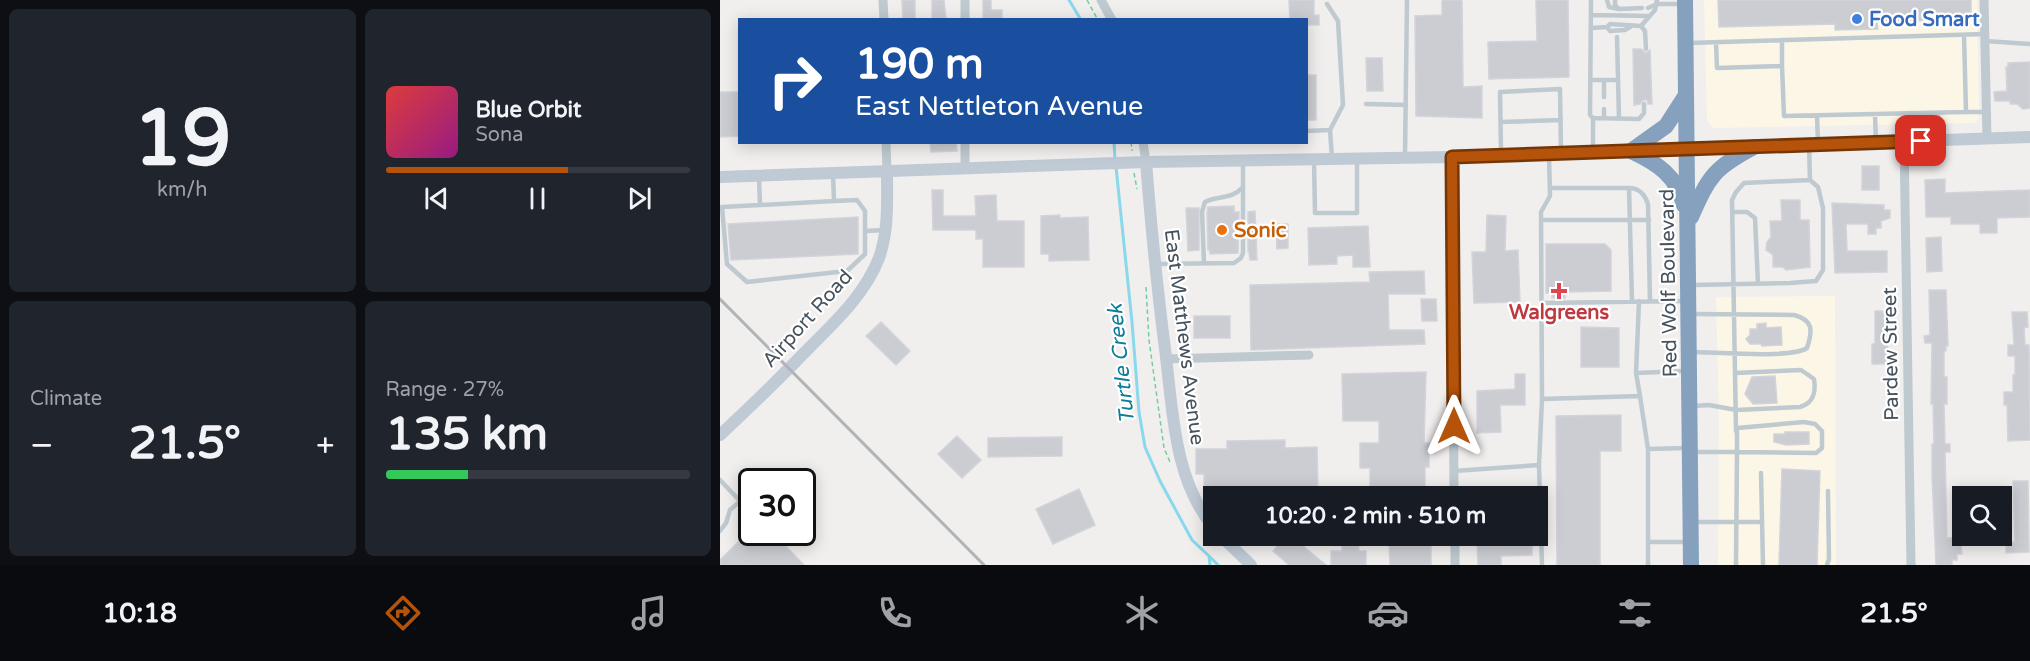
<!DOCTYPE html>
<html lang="en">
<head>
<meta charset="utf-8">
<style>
  body { margin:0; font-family:"Varela Round",sans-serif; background:#20242c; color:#f1f3f6; height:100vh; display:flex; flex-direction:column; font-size:22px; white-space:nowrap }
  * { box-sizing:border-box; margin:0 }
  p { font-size:20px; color:#9ea1a6 }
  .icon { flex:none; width:33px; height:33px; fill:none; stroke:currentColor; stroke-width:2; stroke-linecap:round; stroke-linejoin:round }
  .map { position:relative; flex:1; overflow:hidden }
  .panel { display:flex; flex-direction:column; gap:9px; padding:9px; background:#0d0f14; width:720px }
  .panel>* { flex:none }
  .banner { position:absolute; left:18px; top:18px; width:570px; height:126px; border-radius:0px; box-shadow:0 3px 15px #0003; background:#1a4fa0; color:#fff; overflow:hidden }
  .tools { position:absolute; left:1232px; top:486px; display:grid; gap:12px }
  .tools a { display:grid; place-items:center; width:60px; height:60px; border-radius:0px; background:#171b24; box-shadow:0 3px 15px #0003; font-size:30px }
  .speed { position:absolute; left:18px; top:468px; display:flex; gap:12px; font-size:30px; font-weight:700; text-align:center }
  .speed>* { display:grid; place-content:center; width:78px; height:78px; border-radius:50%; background:#171b24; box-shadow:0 3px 15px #0003; line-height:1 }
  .speed .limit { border:3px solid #111; border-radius:9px; background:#fff; color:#111 }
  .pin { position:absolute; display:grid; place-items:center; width:51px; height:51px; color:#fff; margin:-26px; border-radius:12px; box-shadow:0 3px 9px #0006 }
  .me { position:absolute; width:66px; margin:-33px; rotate:0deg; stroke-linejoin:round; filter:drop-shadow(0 0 4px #0008) }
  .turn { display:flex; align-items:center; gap:21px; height:126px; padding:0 18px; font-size:27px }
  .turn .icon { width:78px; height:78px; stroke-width:2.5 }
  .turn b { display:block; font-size:42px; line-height:51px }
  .big { font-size:45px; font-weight:800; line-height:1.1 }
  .panel .widget { flex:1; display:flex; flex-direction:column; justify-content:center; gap:9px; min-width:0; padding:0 21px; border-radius:9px; background:#20242c }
  .panel .dial { align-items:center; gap:0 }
  .dial b { font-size:78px; line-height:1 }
  .song { display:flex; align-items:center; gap:18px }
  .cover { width:72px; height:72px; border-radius:9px; background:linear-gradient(135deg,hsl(0 70% 55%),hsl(310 70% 35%)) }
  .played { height:6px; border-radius:3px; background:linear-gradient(90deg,#b45309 60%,#363941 60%) }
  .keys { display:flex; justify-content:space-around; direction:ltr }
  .heat { display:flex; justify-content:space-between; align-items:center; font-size:33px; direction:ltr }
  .charge { height:9px; border-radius:4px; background:linear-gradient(90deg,#34c759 27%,#363941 0) }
  .panel .tiles { flex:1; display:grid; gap:9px; grid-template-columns:repeat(2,1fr) }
  .trip { position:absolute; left:483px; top:486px; width:345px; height:60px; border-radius:0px; background:#171b24; box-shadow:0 3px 15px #0003; font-weight:800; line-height:60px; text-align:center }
  .dock { display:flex; height:96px; justify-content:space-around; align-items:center; background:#090b0e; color:#9ea1a6 }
  .dock .icon { width:42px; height:42px }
  .dock .selected { color:#b45309 }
  .dock b { font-size:27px; color:#f1f3f6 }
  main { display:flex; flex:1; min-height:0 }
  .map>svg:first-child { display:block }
  .commercial { fill:#fcf6e7 }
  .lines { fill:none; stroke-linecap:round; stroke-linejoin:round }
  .stream { stroke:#89d8ec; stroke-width:3 }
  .building { fill:#cbcdd3; stroke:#d2d4da; stroke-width:1.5 }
  .path { stroke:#74cda0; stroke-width:1.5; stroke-dasharray:4.5 3; stroke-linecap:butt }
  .lane { stroke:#bec9d0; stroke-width:4.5 }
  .street { stroke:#bec9d0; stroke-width:9 }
  .secondary { stroke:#bfcad5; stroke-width:12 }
  .highway { stroke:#85a1bd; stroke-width:16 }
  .rail { stroke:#b0b3b9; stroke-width:3 }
  .route-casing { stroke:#753606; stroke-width:15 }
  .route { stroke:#b45309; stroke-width:10 }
  .shop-dot { fill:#3f7fe0; stroke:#fff; stroke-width:2 }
  .food-dot { fill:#e8710a; stroke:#fff; stroke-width:2 }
  .health-dot { fill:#e0444e; stroke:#fff; stroke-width:2 }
  .labels { text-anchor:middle; stroke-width:4.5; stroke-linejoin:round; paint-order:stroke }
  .shop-label { font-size:20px; font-weight:bold; fill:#366cbe; stroke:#fff; text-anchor:start }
  .food-label { font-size:20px; font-weight:bold; fill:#c56008; stroke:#fff; text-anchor:start }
  .street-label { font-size:20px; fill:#46525c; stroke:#fff }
  .health-label { font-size:20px; font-weight:bold; fill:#be3a42; stroke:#fff }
  .water-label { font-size:21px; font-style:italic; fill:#0c7d9a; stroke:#fff }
</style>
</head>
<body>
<main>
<section class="panel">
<div class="tiles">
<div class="widget dial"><b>19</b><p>km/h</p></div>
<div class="widget">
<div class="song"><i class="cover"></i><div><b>Blue Orbit</b><p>Sona</p></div></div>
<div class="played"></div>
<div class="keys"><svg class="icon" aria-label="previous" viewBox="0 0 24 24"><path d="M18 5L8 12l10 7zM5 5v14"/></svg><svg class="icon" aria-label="pause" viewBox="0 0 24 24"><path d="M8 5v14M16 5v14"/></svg><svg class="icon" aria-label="next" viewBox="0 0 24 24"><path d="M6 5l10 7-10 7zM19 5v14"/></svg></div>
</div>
<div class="widget"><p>Climate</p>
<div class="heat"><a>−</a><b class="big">21.5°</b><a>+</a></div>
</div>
<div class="widget"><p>Range · 27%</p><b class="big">135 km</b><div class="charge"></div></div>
</div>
</section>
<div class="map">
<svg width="1310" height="565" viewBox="0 0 1310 565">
  <rect width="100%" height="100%" fill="#f1eeee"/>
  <path class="commercial" d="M984,0H1257L1259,119L1254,123L994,128L990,125L987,119Z
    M1115,296L1116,565H998L999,417L996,297Z"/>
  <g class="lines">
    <path class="stream" d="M349,0L361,20
      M394,142L395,161
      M396,167L412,322L419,412L425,447L440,481L472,540L489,556L490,565
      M489,556L498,565"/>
  </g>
  <path class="building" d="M182,0H195V20H183Z
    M212,0H224L226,20H212Z
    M263,0H271V10H282V20H263Z
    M569,0H594V15H599V25H586V20H570Z
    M722,0H742L743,87L762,86V118L696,116L695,16L722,15Z
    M816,0H848L849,77L769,79L768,42L817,41Z
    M998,0H1251V19L1157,22L1158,29L1115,30V24L999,27Z
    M913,49H921L926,53L930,50L932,104H928L927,100H923L920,104L914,105Z
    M646,58H662L663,91H647Z
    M1310,62V108L1303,109L1297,104H1290V101H1275L1274,92L1287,91L1286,67H1288V63Z
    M586,75H596V120H586Z
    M0,92H20V136L0,137Z
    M210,142H236L237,151L211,152Z
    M1142,166H1159V190H1142Z
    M1225,179V193L1310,190V217L1277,218V233H1260V224H1231V217H1206L1205,180Z
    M212,190H223V216H256L255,196L276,195L277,221H304V267H263V239H256V230H213Z
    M1061,200H1080V220H1089L1090,267L1066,270L1063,267H1053V255L1046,250L1047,242L1051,237L1050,221H1062Z
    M1112,203L1164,205V210H1170V218L1161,221V228H1156V234H1148V224H1126L1127,251H1167V272L1115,273Z
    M514,206V212H519L518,253L490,254V250H488L487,213L488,207Z
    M466,208H479V250L468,251Z
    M535,211L537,260H530L529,252H528V212Z
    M340,215V218L368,217L369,260L329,261V254H321V216Z
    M767,215L786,216L785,251L798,250L800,302L754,303L752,252H766Z
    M138,217V254L11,260L8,224Z
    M556,224H568V248L557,249Z
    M648,226L650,267H633V255L617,256V264L589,265L588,228Z
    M1221,237L1222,271L1207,272L1206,238Z
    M826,244H885L891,250V291L845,292V298H832V293H826Z
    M704,271L705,294H668L669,330H704L705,344L531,350L530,285L650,282L649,272Z
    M1209,290H1226L1228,346H1226V351H1224V377H1227V404H1224L1225,444H1230V452H1225L1227,538L1248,537V545H1241L1242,554H1237V560H1232V565H1216L1212,475V444H1214L1213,404H1211L1212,343H1205L1204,336L1210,335Z
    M701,299H716L717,321H702Z
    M1155,311H1167L1168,364H1152V344H1155Z
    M1292,312H1307L1308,327L1304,328L1305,345H1309L1310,440L1288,441L1287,405H1284V392H1293V375H1295V356H1288V345H1294Z
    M474,316H510V338H474Z
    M161,322L190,351L176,365L146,336Z
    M1046,323V328L1061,327L1062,345L1042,346L1041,344H1030L1026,339L1030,335V329H1037V324Z
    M861,327L899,328V367H861Z
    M706,372L704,443H709V467H705V496H650V468H640V443H659V421H623L622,374Z
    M795,374H805V405H780L781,432L757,433V391L795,389Z
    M1055,376L1057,403L1033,404L1025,394L1032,377Z
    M901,415V451H880V565H837L836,416Z
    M1065,432H1089V444L1066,445L1054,442V434H1065Z
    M237,436L261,460L242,478L218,454Z
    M342,437V456L268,457V438Z
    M565,440V448L597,447L598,496H492V491H484V474H476V449H507V441Z
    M1062,469L1100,471L1097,565H1059Z
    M1293,481H1308L1309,552L1286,553V542H1295Z
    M359,489L375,525L333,544L316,509Z
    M28,532H52L84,565H0V560Z
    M566,536H571L606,565H569L553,551Z
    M622,536H638L639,551H646V565H611V551H622Z
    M812,538V555L781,556V565H758L757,540Z
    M711,540V565H670L669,541Z"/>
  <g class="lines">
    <path class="path" d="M367,0L378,20
      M411,142L412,151
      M414,173L417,189
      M426,287L429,340L444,448L450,462"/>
    <path class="lane" d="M871,0L870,115L873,118V150
      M887,0L889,7L899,9
      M895,0V5L899,9L922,8
      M607,4L618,21L623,105L610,130L612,158
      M928,8L937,4H961
      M872,15L929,16
      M921,26L935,10L937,0
      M921,26L925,31L926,49
      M887,27L890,31L905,30L910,27
      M871,28L887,27L890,24L921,26
      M897,37L899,119
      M1062,40V66
      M1265,41L1310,44
      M996,42L997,68L1062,66L1064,116L1246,112L1244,35
      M968,43L1265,34
      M870,80H898
      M884,80V97
      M646,104L686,105
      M884,109V118
      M1246,112H1267
      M1218,113V140
      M1155,115L1156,142
      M1097,116L1098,143
      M873,118L919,119L924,113V104
      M781,122L841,120
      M586,131L610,130
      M781,153L780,92L840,89L841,151
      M685,155L687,0
      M594,160L595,213H637V161
      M39,177L40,205L114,201L113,174
      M830,188H909L912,301
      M909,188C919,188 925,195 928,204L930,301
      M40,205L2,207L7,264L27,282L127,271L145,254V211L137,200L114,201
      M1013,212H1027L1035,218L1038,284
      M821,220H929
      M146,231L164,230
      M484,263L482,212L485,202C498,195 511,200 522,188
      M437,264L514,263L521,258L523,253V163
      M973,285L1070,283L1096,281L1103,270V208L1098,187L1090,180
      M821,303L966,301
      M972,352C995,352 1070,359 1087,348C1093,330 1093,320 1074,315L972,314
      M916,373L919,301
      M920,396L916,373L964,371
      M822,399L821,212L830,196L829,156
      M974,406L989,405L1016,410L1080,407C1094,403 1096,392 1094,379L1081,370L1015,373
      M1084,422L1095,424L1102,431V448L1096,453L1017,452V428Z
      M1016,431L1012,200L1016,192L1024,183L1090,180L1089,145
      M973,452H1017L1016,565
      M819,465L822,399L920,396L928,449
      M734,471L819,465L822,565
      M1041,473L1043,565
      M0,480L20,501
      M43,482L51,475
      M974,522H1041
      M0,531L6,523L10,510L32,491
      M929,542H968
      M928,565V449L965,448
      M1107,565L1109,559L1108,491"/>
    <path class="street" d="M163,0L164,20
      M245,0V20
      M381,0L392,20
      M1264,0L1267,139
      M1184,141L1191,565
      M166,142L167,171
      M245,142V168
      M423,142L426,162
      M732,157L734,496
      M446,359L589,355
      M735,536V565"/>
    <path class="secondary" d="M426,162C431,225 437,287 445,349C453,410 453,479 494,528
      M0,177L426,162L732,157L1310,137
      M0,435C30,407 60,378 89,348C116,321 145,294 159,258C169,230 167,200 167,171
      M501,536L531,565"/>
    <path class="highway" d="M965,0L971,565
      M911,151C937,163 957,176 964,205
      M911,151L946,126L966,95
      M971,217C989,176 994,168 1034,147"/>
    <path class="rail" d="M0,299L264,565"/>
  </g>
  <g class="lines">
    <g class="route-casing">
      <path id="route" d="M734,426L732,157L1201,141"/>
    </g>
    <use href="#route" class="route"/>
  </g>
  <circle class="shop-dot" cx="1137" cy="19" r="6"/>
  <circle class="food-dot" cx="502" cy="230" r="6"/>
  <path class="health-dot" d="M836 282h6v6h6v6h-6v6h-6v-6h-6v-6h6z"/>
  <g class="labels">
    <g class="shop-label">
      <text x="1149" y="26">Food Smart</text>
    </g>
    <g class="food-label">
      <text x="514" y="237">Sonic</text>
    </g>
    <g class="street-label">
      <text transform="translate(948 283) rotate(-91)" y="7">Red Wolf Boulevard</text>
      <text transform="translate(87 318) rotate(-48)" y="7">Airport Road</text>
      <text transform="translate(465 337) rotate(83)" y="7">East Matthews Avenue</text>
      <text transform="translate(1170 354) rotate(-91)" y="7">Pardew Street</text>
    </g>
    <g class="health-label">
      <text x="839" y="319">Walgreens</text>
    </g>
    <g class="water-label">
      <text transform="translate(401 364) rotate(-96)" y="7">Turtle Creek</text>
    </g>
  </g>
</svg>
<div class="tools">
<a><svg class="icon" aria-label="search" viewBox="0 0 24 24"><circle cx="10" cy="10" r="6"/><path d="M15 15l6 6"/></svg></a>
</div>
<div class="speed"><div class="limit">30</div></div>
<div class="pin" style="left:1201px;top:141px;background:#d93025"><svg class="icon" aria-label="arrive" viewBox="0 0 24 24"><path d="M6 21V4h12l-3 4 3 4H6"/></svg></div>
<svg class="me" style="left:734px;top:426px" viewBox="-20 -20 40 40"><path d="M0-17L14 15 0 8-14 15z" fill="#b45309" stroke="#fff" stroke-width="4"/></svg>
<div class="trip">10:20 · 2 min · 510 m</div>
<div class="banner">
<div class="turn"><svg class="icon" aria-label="right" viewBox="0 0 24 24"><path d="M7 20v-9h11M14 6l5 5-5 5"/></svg><div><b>190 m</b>East Nettleton Avenue</div></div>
</div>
</div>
</main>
<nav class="dock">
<b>10:18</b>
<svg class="icon selected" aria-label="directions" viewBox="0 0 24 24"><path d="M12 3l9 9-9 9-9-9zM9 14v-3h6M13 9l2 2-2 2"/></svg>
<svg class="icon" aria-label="music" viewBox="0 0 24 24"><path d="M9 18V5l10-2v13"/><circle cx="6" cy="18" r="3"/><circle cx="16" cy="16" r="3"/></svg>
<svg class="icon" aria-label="phone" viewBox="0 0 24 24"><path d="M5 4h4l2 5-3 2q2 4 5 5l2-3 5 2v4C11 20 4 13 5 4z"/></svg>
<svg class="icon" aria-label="climate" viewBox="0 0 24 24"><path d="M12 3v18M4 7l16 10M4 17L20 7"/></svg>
<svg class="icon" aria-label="car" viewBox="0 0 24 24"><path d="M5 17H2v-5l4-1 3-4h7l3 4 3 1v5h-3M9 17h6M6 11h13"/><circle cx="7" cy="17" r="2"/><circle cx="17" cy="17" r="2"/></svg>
<svg class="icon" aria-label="filters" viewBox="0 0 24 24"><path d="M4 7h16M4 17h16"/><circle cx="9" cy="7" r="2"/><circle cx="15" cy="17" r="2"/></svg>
<b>21.5°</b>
</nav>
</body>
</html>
